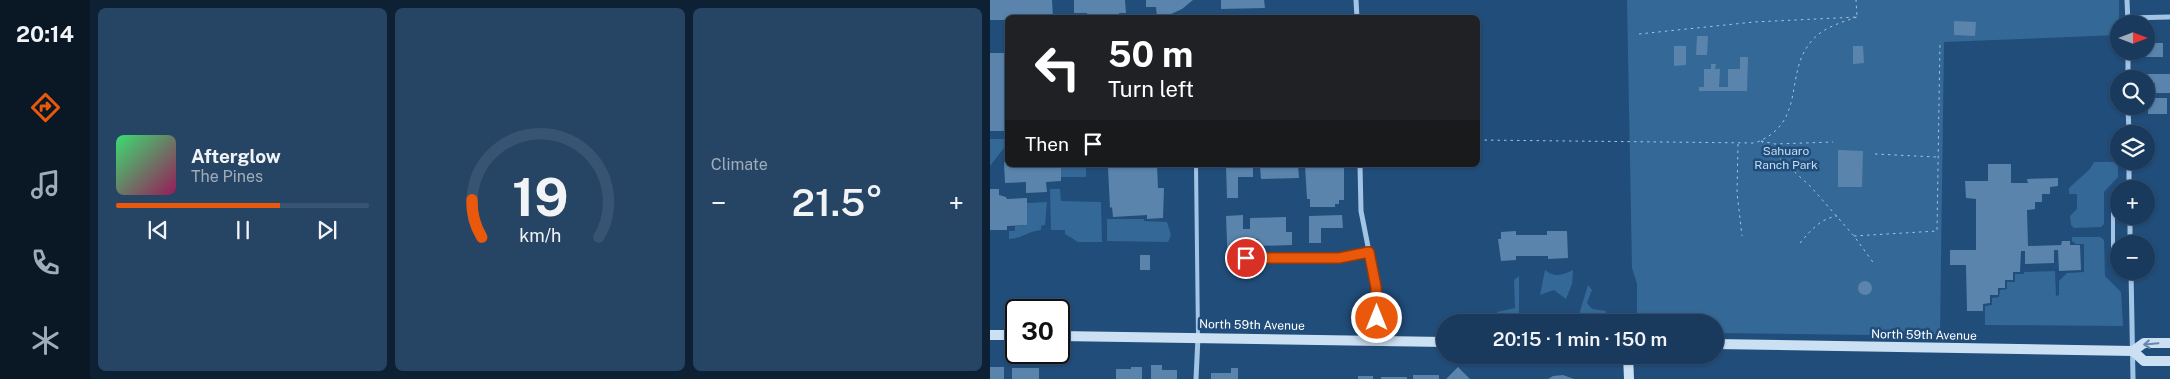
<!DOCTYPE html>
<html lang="en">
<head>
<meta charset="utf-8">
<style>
  body { margin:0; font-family:"Public Sans",sans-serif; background:#264565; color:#f1f3f6; height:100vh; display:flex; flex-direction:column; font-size:19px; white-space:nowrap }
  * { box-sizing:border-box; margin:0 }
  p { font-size:16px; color:#9fadbb }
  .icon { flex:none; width:28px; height:28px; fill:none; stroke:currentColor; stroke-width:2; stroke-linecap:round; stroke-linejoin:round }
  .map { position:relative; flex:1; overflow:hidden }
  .sheet { display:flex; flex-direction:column; gap:8px; padding:8px; background:#0e2033; width:900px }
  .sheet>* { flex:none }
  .banner { position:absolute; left:15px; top:15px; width:475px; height:152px; border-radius:8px; box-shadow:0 1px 4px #0004,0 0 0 1px #375472; background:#202124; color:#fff; overflow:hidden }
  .needle { width:32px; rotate:90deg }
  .buttons { position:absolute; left:1120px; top:15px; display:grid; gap:10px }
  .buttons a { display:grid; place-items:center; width:45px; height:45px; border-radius:50%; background:#193a5c; box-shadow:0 1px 4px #0004,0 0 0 1px #375472; font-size:25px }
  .speed { position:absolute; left:15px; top:299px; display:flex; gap:10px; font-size:25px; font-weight:700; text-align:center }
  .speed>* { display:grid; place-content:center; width:65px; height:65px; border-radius:50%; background:#193a5c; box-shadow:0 1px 4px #0004,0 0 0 1px #375472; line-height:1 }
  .speed .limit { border:2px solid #111; border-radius:8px; background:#fff; color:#111 }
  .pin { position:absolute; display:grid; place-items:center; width:42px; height:42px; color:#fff; margin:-21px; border:2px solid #fff; border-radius:50%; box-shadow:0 1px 5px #0007 }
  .me { position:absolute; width:55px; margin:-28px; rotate:0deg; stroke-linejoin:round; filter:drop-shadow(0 0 4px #0008) }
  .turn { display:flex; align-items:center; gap:18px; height:105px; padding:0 20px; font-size:22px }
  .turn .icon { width:65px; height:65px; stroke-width:2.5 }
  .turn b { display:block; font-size:35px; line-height:42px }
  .then { display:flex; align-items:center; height:48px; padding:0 20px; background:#0003; gap:10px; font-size:19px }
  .big { font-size:38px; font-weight:600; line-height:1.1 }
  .sheet .card { flex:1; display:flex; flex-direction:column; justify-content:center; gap:8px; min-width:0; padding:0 18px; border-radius:8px; background:#264565 }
  .sheet .dial { align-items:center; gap:0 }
  .dial svg { height:130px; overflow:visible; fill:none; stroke:#375472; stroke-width:7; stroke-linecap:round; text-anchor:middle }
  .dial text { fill:#f1f3f6; stroke:none }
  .song { display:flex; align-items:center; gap:15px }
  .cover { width:60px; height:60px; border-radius:8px; background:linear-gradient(135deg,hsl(140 70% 55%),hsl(330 70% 35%)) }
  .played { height:5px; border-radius:2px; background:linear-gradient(90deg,#ea580c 65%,#375472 65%) }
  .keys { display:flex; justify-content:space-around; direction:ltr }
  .heat { display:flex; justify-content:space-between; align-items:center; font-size:28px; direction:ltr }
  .sheet .tiles { flex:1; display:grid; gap:8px; grid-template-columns:repeat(3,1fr) }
  .trip { position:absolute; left:446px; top:314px; width:288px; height:50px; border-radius:25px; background:#193a5c; box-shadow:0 1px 4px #0004,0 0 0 1px #375472; font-weight:600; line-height:50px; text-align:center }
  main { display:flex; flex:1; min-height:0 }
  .tab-bar { display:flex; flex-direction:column; width:90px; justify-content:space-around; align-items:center; background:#0a1725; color:#9fadbb }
  .tab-bar .icon { width:35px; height:35px }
  .tab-bar .on { color:#ea580c }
  .tab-bar b { font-size:22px; color:#f1f3f6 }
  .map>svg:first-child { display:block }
  .green { fill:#346897 }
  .building { fill:#5a84ac }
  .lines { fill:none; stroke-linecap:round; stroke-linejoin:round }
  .path { stroke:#a3c5e5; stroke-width:1; stroke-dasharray:2.5 4; stroke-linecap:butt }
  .lane { stroke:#a3c5e5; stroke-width:4 }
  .street { stroke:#a3c5e5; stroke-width:5 }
  .secondary { stroke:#cce0f4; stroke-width:10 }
  .oneway { stroke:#6588ab }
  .route-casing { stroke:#983908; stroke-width:12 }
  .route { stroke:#ea580c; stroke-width:9 }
  .labels { text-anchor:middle; stroke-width:5; stroke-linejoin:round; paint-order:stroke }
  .park-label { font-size:12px; fill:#c6def4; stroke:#214d7a }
  .street-label { font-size:12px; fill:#fff; stroke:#214d7a }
</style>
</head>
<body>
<main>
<nav class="tab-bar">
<b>20:14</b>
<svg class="icon on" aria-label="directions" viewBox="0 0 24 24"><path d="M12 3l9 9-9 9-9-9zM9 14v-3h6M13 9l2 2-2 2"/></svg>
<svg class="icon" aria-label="music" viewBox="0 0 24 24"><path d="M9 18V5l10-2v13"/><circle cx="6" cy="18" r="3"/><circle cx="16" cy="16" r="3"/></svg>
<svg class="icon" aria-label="phone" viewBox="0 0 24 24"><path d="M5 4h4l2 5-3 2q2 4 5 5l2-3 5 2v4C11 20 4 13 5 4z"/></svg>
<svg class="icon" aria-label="climate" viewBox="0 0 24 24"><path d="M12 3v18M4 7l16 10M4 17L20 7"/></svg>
</nav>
<section class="sheet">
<div class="tiles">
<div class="card">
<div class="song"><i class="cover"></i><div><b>Afterglow</b><p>The Pines</p></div></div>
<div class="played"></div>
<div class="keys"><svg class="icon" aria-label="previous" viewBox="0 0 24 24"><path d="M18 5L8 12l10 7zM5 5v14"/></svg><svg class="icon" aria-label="pause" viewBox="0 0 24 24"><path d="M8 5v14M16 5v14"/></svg><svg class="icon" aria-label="next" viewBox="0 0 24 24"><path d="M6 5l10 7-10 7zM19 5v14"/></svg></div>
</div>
<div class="card dial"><svg viewBox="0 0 100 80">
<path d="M14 69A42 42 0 1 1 86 69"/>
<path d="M14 69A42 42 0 0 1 8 46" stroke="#ea580c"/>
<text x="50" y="56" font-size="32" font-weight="700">19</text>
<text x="50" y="72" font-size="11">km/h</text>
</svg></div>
<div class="card"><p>Climate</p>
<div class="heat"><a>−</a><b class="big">21.5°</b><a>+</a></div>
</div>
</div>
</section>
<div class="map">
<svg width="1180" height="379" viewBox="0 0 1180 379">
  <rect width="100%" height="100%" fill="#214d7a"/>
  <path class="green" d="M637,0H1129V35L954,42L950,336L725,333V322H647V284L642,268Z
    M0,139H18L17,144L0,166Z
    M1104,162H1128V177L1114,192V224L1111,227L1084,228L1081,225L1080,216L1087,209V194H1079V188L1100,169Z
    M71,165H96V177H71Z
    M60,189H70L71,201L111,202L112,242H88L75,234V230H61Z
    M57,202L55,225L51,226V230C39,231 31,239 19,239V231H25V226L37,225V203Z
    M117,219H154V221L177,222L181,235L178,242L117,241Z
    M1082,237H1110L1114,240L1115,276L1131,292L1133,326L995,325V306L1002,305V298L1009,297L1010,290L1017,289V282H1025V274H1034V272L1065,271L1066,296L1069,295V281L1077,273L1094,272V244H1086L1082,241Z
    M555,270C564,278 573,275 583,270L582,284L576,299L564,290L550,295Z
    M529,276V316H509L507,312L525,308L524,280Z
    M598,285L602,290L597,303L602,309L616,311V316C610,323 609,318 601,316C597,315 592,317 588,318Z"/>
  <path class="building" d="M0,0H62L63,18H18V20H0Z
    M84,0H135L136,13H129V18H98L97,13H84Z
    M156,0H203L192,9L179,15L167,17L166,7H156Z
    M231,0H274L275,8L231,9Z
    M964,21L986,22L985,36L964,35Z
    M707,36H718L717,55H706Z
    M1156,39H1164V43H1173V57H1154Z
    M684,46H696V65L684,66Z
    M863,46H873L874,63L863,64Z
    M0,53H18V131H0Z
    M750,57H758L757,91H709V87H714V69H721V64H726L725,69H730L729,87H738V69H750Z
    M1157,74H1180V93H1165V83H1157Z
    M1158,98H1177V114H1158Z
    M848,150L873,151L872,187H848Z
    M18,161V165H71V181L56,182L57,192L36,193V182L15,183L14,162Z
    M998,164H1021V183H1038L1037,179L1068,178V186L1060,187V194H1052V202H1045V209L1037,210L1038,246L1071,245L1072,241H1080V245H1090L1091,270L1069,271L1068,250H1064V263L1035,264V251H1031L1030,272H1023V280H1015V288H1008V295H1000V303L993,304V311H977L976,265H960V250H986V199L976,198L975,181H998Z
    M167,165L168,188H174L173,218L157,219V215L123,217L122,207L120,208L118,168Z
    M263,165V177H248V198H237L236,166Z
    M308,165L309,178L271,179L270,166Z
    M315,165H354V200H349V204H345V207H320V199H317Z
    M0,189H9V195L16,197L17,199L37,198V225L17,226V230H0Z
    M253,215V229H260V218L296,217V232H302V245L269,246L268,239H259L260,248H254V267H238L236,216Z
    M352,215L353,228H331V243H319V216Z
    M526,231V235H557V231H577L578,258L558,259V256H526V260L511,261L508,239H511V232Z
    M150,255H160V270H150Z
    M868 288a7 7 0 1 1 14 0a7 7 0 1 1-14 0Z
    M161,365H172V370H187V379H161Z
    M0,367H14V379H0Z
    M141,367H152V379H126V369H141Z
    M468,367L480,379H456Z
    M22,368H49V379H22Z
    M241,368H248V379H221V373H241Z
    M423,375H449V379H423Z
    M573,375L584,379H558L563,376Z
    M368,376H383V379H368Z
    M391,377H417V379H391Z"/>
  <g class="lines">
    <path class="path" d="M649,34L764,22L867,17L866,0
      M488,140L765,143C817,123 794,75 820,43C831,28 850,23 867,17
      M771,141L821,187L864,236L885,265
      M771,141L785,144L843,142
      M748,144L747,193L752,236
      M885,154L946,157
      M864,236L947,231L950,41
      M810,243C821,230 830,219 847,216"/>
    <path class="lane" d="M206,165L208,337
      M1129,196L1123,202V259L1129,266
      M256,258H349L379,252"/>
    <path class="street" d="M366,0L367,18
      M1137,0L1138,24
      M1138,18L1179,17
      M1138,51V79
      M1138,106L1139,134
      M1139,161V189
      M370,165L371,211L386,287V340
      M1140,216V244
      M1141,271L1143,379
      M206,379L208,337"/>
    <path class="secondary" d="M0,335H26
      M69,336L455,342
      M725,344L1143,351L1154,343H1180
      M1143,351L1154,361H1180
      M638,355L639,379"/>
  </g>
  <defs><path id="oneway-shaft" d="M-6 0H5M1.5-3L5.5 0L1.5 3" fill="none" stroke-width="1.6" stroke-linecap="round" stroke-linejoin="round" transform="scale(1.25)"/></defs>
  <use class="oneway" href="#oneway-shaft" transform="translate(1161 344) rotate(175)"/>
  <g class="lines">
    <g class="route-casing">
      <path id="route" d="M256,258H349L379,252L386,287L387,318"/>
    </g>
    <use href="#route" class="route"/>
  </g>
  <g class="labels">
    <g class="park-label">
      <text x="796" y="155">Sahuaro<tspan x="796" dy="14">Ranch Park</tspan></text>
    </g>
    <g class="street-label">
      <text transform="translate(262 325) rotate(1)" y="4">North 59th Avenue</text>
      <text transform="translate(934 335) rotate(1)" y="4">North 59th Avenue</text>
    </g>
  </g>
</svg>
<div class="buttons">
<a><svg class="needle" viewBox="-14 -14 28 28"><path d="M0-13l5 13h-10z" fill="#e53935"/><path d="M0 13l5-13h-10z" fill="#9fadbb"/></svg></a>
<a><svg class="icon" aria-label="search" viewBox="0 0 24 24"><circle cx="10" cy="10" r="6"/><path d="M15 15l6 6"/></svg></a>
<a><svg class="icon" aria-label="layers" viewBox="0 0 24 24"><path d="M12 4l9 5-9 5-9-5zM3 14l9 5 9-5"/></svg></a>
<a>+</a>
<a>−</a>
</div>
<div class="speed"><div class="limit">30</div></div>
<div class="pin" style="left:256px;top:258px;background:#d93025"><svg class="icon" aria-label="arrive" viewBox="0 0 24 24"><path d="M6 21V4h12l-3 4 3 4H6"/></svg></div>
<svg class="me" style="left:387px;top:318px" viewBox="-20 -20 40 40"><circle r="17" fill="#ea580c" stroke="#fff" stroke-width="3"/><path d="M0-11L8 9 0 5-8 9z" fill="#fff"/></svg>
<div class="trip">20:15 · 1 min · 150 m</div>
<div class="banner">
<div class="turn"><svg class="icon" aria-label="left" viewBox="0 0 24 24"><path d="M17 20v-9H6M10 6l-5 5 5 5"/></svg><div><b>50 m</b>Turn left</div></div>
<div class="then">Then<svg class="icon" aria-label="arrive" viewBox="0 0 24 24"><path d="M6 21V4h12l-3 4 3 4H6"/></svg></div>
</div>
</div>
</main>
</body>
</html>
